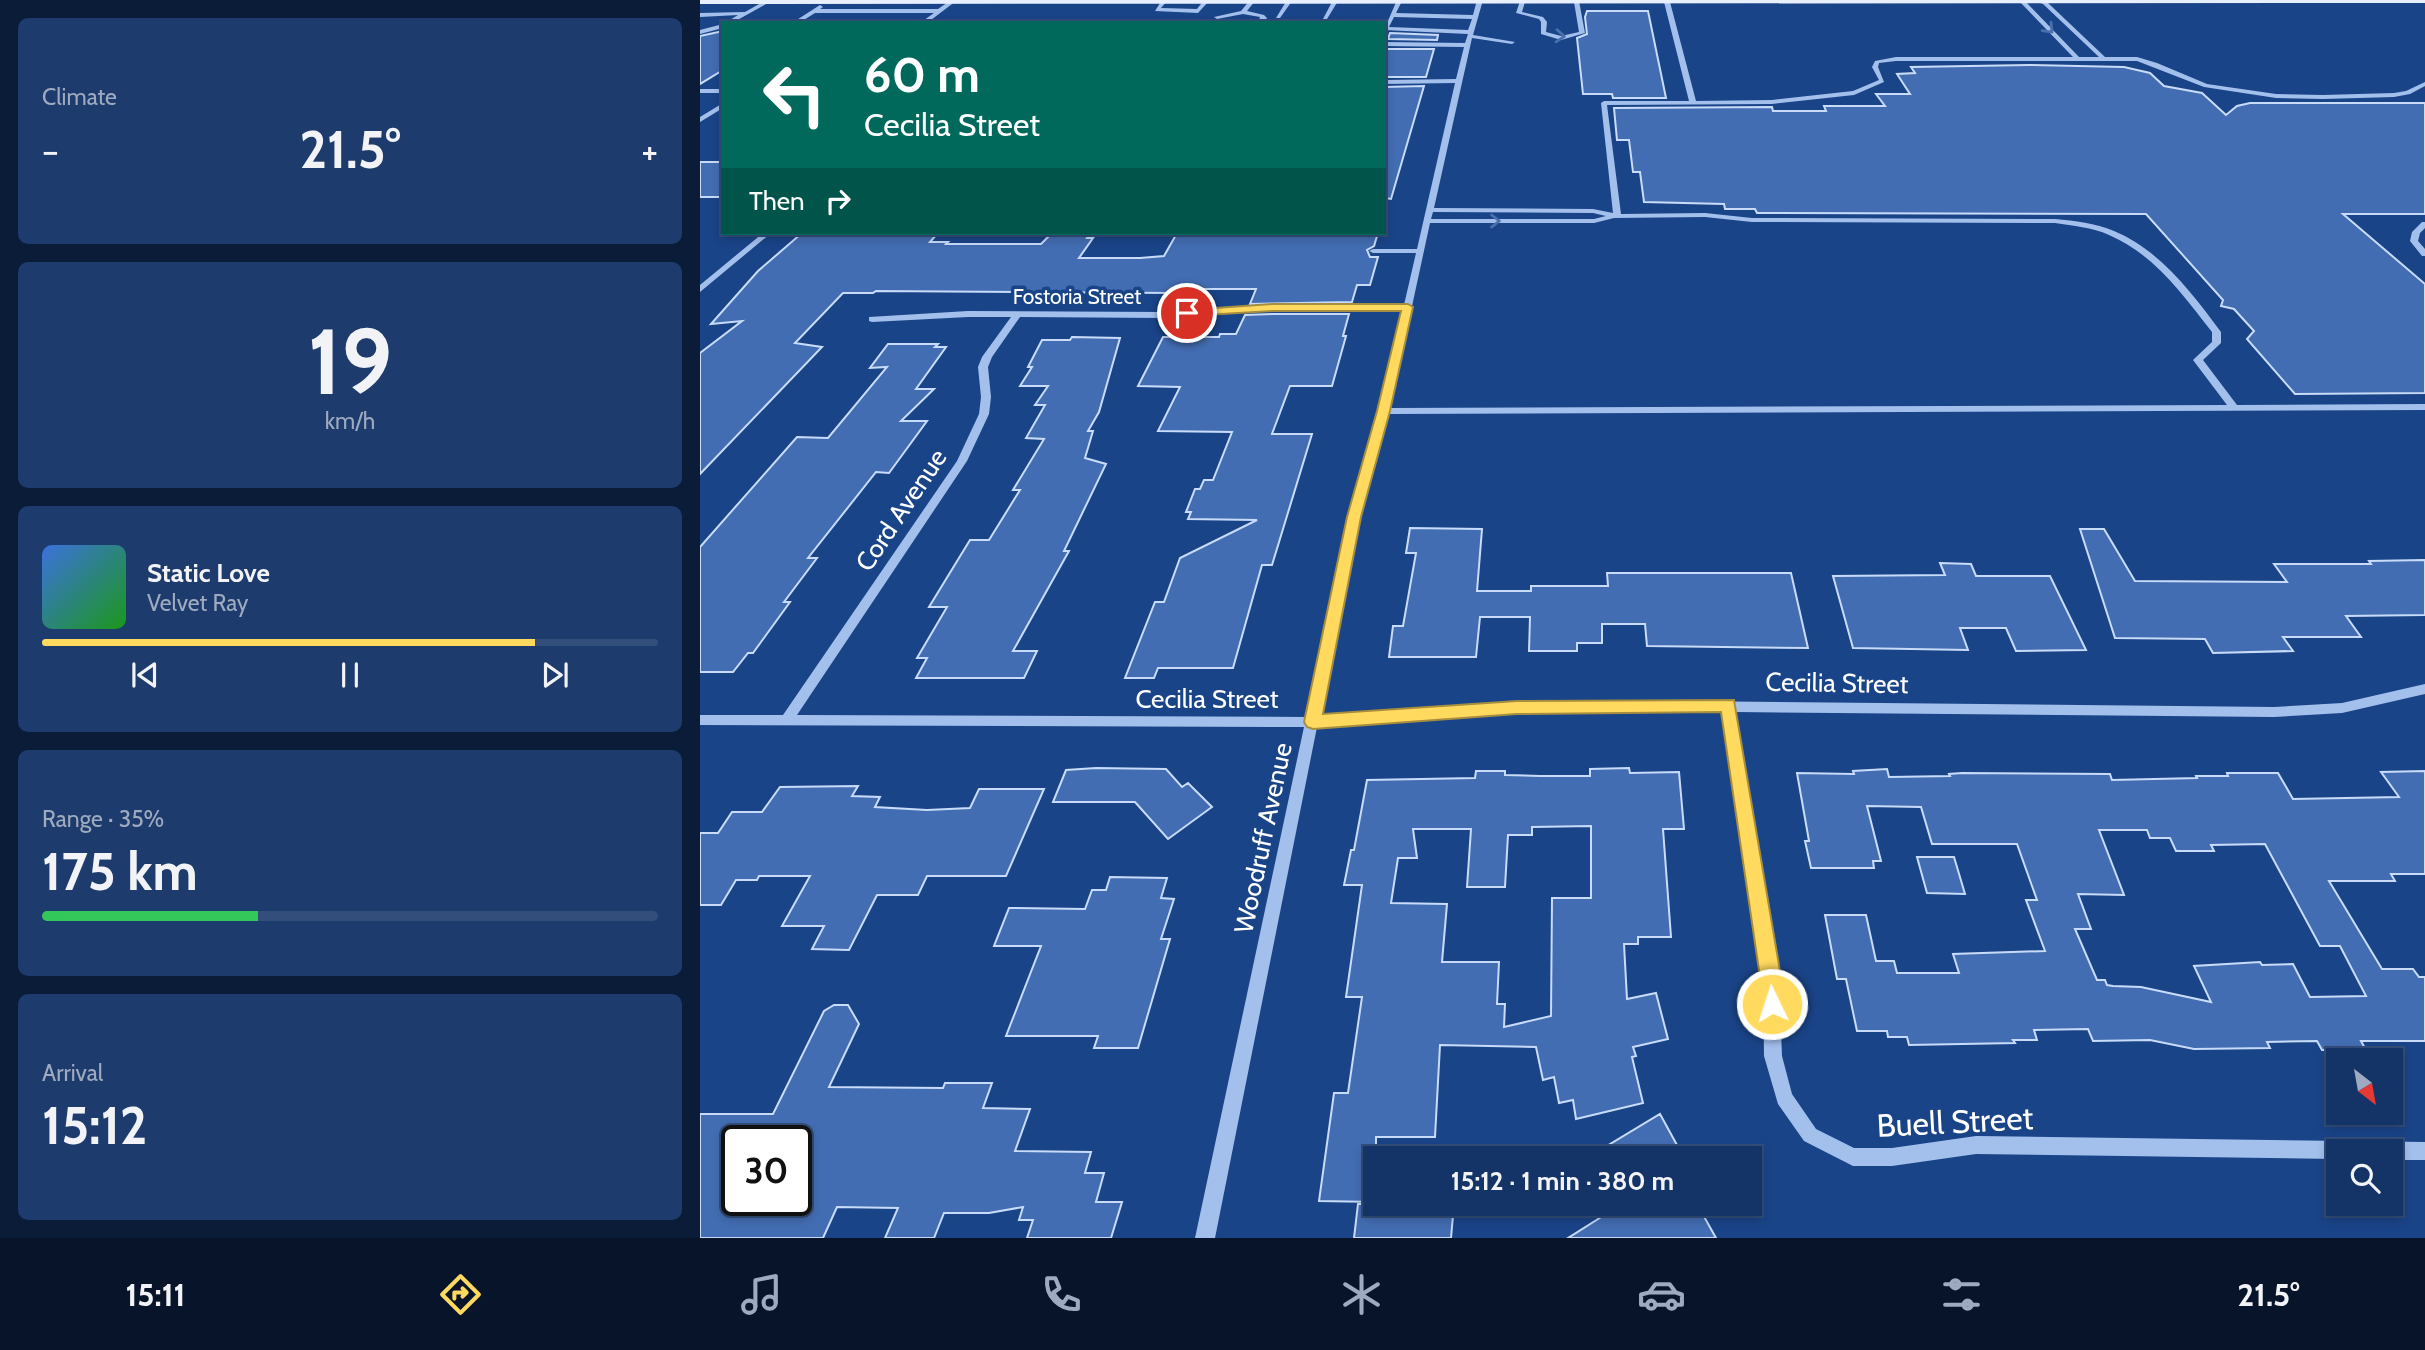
<!DOCTYPE html>
<html lang="en">
<head>
<meta charset="utf-8">
<style>
  body { margin:0; font-family:Cabin,sans-serif; background:#1d3b6c; color:#f1f3f6; height:100vh; display:flex; flex-direction:column; font-size:26px; white-space:nowrap }
  * { box-sizing:border-box; margin:0 }
  p { font-size:23px; color:#9daabf }
  .icon { flex:none; width:38px; height:38px; fill:none; stroke:currentColor; stroke-width:2; stroke-linecap:round; stroke-linejoin:round }
  .map { position:relative; flex:1; overflow:hidden }
  .side { display:flex; flex-direction:column; gap:18px; padding:18px; background:#0b1c38; width:700px }
  .side>* { flex:none }
  .guide { position:absolute; left:21px; top:21px; width:665px; height:214px; border-radius:0px; box-shadow:0 4px 10px #0003,0 0 0 2px #334e7a; background:#00695c; color:#fff; overflow:hidden }
  .needle { width:46px; rotate:149deg }
  .fabs { position:absolute; left:1626px; top:1048px; display:grid; gap:14px }
  .fabs a { display:grid; place-items:center; width:77px; height:77px; border-radius:0px; background:#143366; box-shadow:0 4px 10px #0003,0 0 0 2px #334e7a; font-size:35px }
  .speed { position:absolute; left:21px; top:1125px; display:flex; gap:14px; font-size:35px; font-weight:700; text-align:center }
  .speed>* { display:grid; place-content:center; width:91px; height:91px; border-radius:50%; background:#143366; box-shadow:0 4px 10px #0003,0 0 0 2px #334e7a; line-height:1 }
  .speed .limit { border:4px solid #111; border-radius:10px; background:#fff; color:#111 }
  .pin { position:absolute; display:grid; place-items:center; width:60px; height:60px; color:#fff; margin:-30px; border:4px solid #fff; border-radius:50%; box-shadow:0 2px 7px #0007 }
  .me { position:absolute; width:77px; margin:-38px; rotate:356deg; stroke-linejoin:round; filter:drop-shadow(0 0 5px #0008) }
  .turn { display:flex; align-items:center; gap:24px; height:147px; padding:0 28px; font-size:32px }
  .turn .icon { width:91px; height:91px; stroke-width:2.5 }
  .turn b { display:block; font-size:49px; line-height:60px }
  .then { display:flex; align-items:center; height:66px; padding:0 28px; background:#0003; gap:14px; font-size:26px }
  .big { font-size:52px; font-weight:800; line-height:1.1 }
  .side .tile { flex:1; display:flex; flex-direction:column; justify-content:center; gap:10px; min-width:0; padding:0 24px; border-radius:10px; background:#1d3b6c }
  .side .dial { align-items:center; gap:0 }
  .dial b { font-size:91px; line-height:1 }
  .song { display:flex; align-items:center; gap:21px }
  .cover { width:84px; height:84px; border-radius:10px; background:linear-gradient(135deg,hsl(220 70% 55%),hsl(120 70% 35%)) }
  .played { height:7px; border-radius:4px; background:linear-gradient(90deg,#ffda5f 80%,#334e7a 80%) }
  .keys { display:flex; justify-content:space-around; direction:ltr }
  .heat { display:flex; justify-content:space-between; align-items:center; font-size:38px; direction:ltr }
  .charge { height:10px; border-radius:5px; background:linear-gradient(90deg,#34c759 35%,#334e7a 0) }
  .trip { position:absolute; left:663px; top:1146px; width:399px; height:70px; border-radius:0px; background:#143366; box-shadow:0 4px 10px #0003,0 0 0 2px #334e7a; font-weight:800; line-height:70px; text-align:center }
  .tab-bar { display:flex; height:112px; justify-content:space-around; align-items:center; background:#081429; color:#9daabf }
  .tab-bar .icon { width:49px; height:49px }
  .tab-bar .on { color:#ffda5f }
  .tab-bar b { font-size:32px; color:#f1f3f6 }
  main { display:flex; flex:1; min-height:0 }
  .map>svg:first-child { display:block }
  .building { fill:#436db2; stroke:#c8dcf9; stroke-width:2; fill-rule:evenodd }
  .lines { fill:none; stroke-linecap:round; stroke-linejoin:round }
  .minor { fill:#a3c0ed; fill-rule:evenodd }
  .major { fill:#e8f0ff; fill-rule:evenodd }
  .oneway { stroke:#4a6fab }
  .route { fill:#ffda5f; stroke:#a68e3e; stroke-width:2 }
  .labels { text-anchor:middle; stroke-width:7; stroke-linejoin:round; paint-order:stroke }
  .far-street-label { font-size:21px; fill:#fff; stroke:#1a4488 }
  .street-label { font-size:26px; fill:#fff; stroke:#1a4488 }
  .near-street-label { font-size:32px; fill:#fff; stroke:#1a4488 }
</style>
</head>
<body>
<main>
<section class="side">
<div class="tile"><p>Climate</p>
<div class="heat"><a>−</a><b class="big">21.5°</b><a>+</a></div>
</div>
<div class="tile dial"><b>19</b><p>km/h</p></div>
<div class="tile">
<div class="song"><i class="cover"></i><div><b>Static Love</b><p>Velvet Ray</p></div></div>
<div class="played"></div>
<div class="keys"><svg class="icon" aria-label="previous" viewBox="0 0 24 24"><path d="M18 5L8 12l10 7zM5 5v14"/></svg><svg class="icon" aria-label="pause" viewBox="0 0 24 24"><path d="M8 5v14M16 5v14"/></svg><svg class="icon" aria-label="next" viewBox="0 0 24 24"><path d="M6 5l10 7-10 7zM19 5v14"/></svg></div>
</div>
<div class="tile"><p>Range · 35%</p><b class="big">175 km</b><div class="charge"></div></div>
<div class="tile"><p>Arrival</p><b class="big">15:12</b></div>
</section>
<div class="map">
<svg width="1725" height="1238" viewBox="0 0 1725 1238">
  <rect width="100%" height="100%" fill="#1a4488"/>
  <path class="building" d="M887,11H948L966,98H913L912,94H883L877,38L887,34L885,17Z
    M23,31V70L0,84V36Z
    M690,33L738,35L737,40L688,39Z
    M685,49H734L726,77H684Z
    M1329,65L1424,67L1450,73L1464,86L1502,93L1526,115L1537,106L1550,103H1725V214H1643L1725,284V393L1595,394L1547,339L1554,331L1534,309L1521,306L1523,300L1446,214L1057,213L1055,209H1025L1024,204L944,202L940,172H933L929,140H917L914,108L1072,107L1073,111H1126L1124,106H1185L1176,94H1210L1197,74L1215,73L1211,67Z
    M724,86L691,199L684,198V87Z
    M0,162H23V197H0Z
    M102,233L237,234L230,242H248L246,244H341L349,236L389,235L387,238H393L379,258H440L464,256L477,233H678L674,246L667,250L670,257H678L670,285H657L652,302L550,304L556,289H475L473,293L176,291L173,293H143L95,343L122,347L0,474V353L42,321L11,324L58,271Z
    M573,314H649L643,336H646L632,386H590L572,434H612L572,565H562L533,668H458L454,678H425L455,602H464L480,558L557,520L488,519L491,512H486L495,489H500L504,480H513L532,432L458,431L480,387L438,386L463,337H519L520,334H536L545,315Z
    M372,337L420,338L399,412L388,431H393L385,458L406,464L364,551H369L313,651H337L324,678H216L227,658H217L247,607H229L270,540H289L320,490H313L344,439L326,438L345,405H335L348,386H320L332,367H328L342,340H370Z
    M188,344H238L235,347H246L216,389H234L201,421H227L189,473L176,472L108,558H117L84,602H90L53,653H48L33,672H0V547L97,437L128,438L187,367L170,368Z
    M710,528L782,529L777,591H831V586H908L907,573H1091L1108,648L947,646L945,624H902V643H877V651H829L830,617H780L776,657H689L693,626H703L716,553H706Z
    M1380,529H1404L1435,581L1587,582L1574,564H1671L1669,561L1725,560V615L1646,616L1661,637H1583L1593,651L1513,653L1505,639L1415,638Z
    M1240,563L1271,564L1276,576H1350L1386,650L1316,651L1306,628H1260L1268,650L1153,648L1133,576L1245,575Z
    M396,768L466,769L482,787L488,783L512,807L468,839L435,802H353L366,770Z
    M929,768L930,773L979,772L984,829H963L971,937H938V944H924L927,999L956,993L968,1039L933,1047L936,1056L932,1057L943,1103L876,1119L873,1100L859,1103L854,1077L843,1080L836,1047L740,1045L735,1137H676V1202L619,1201L634,1093H648L662,997H646L662,885H644L651,850H654L667,780L775,778L776,771H805V775L840,776H890V769ZM891,826V898H852L851,1016L804,1027L805,1004H797L799,962H742L747,904L691,903L698,858H717L713,829H771L767,887H805L808,835H832V827Z
    M1187,769L1189,777L1250,776L1249,774L1262,773L1410,774L1412,780L1497,778L1496,776H1528L1527,773H1578L1593,799L1699,797L1681,772L1725,771V874H1691L1695,881H1629L1682,969H1713L1719,977H1725V1041H1661L1666,1050H1622L1617,1041L1567,1042L1570,1048L1494,1049L1450,1040L1393,1041L1388,1029L1334,1030L1337,1040H1313L1315,1043L1209,1045L1207,1037H1188L1187,1031H1157L1146,979H1137L1125,915H1166L1176,961H1194L1197,973H1259L1253,954L1345,951L1326,900H1337L1317,844H1232L1221,807L1167,806L1181,861H1173L1174,868H1111L1105,841H1109L1097,773L1154,774L1153,771ZM1399,830H1447L1450,838H1470L1476,851H1514L1511,845L1565,844L1620,946H1640L1666,996L1610,997L1593,964L1562,965L1560,962L1494,966L1511,1002L1441,987L1413,986L1407,985L1405,980H1397L1375,929H1391L1378,894L1424,895Z
    M158,786L152,796L180,797L175,807L227,810L270,808L279,789H344L306,876H227L218,895H177L149,950L112,949L124,926H82L110,876H59L57,880H36L21,905H0V833H18L32,812H62L80,787Z
    M1217,857H1254L1265,894L1227,893Z
    M410,877L467,878L461,898L474,899L461,939H470L438,1048H394L398,1036H306L341,946H294L309,908L385,909L392,890H406Z
    M134,1005H148L159,1024L129,1087L243,1088L245,1083H292L283,1108L330,1109L315,1151L391,1152L385,1173H404L396,1202H422L411,1238H327L333,1220H319L323,1207L289,1213H244L234,1238H185L198,1208L137,1207L123,1238H0V1114H73L124,1011ZM37,1141H96V1200H37Z
    M960,1114L977,1145L975,1147L982,1158H887Z
    M658,1204H754L751,1238H654Z
    M900,1204H997L1016,1238H868L906,1214Z"/>
  <g class="lines">
    <path class="minor" d="M66,0L68,3L32,23H25L38,15L0,17V13L45,12Z
      M251,0L256,1L227,23H220L234,13H115L99,23H92L120,5L123,7L120,9H238Z
      M462,0L467,1L461,8L497,9L504,0L509,1L498,13L455,11Z
      M550,0L555,1L547,11L564,15L567,18L564,23H558L560,17L543,14L517,19L514,17L541,11Z
      M587,0L592,1L580,18H576Z
      M633,0L638,1L627,19H623Z
      M697,0L702,1L696,13L773,15L777,0H783L773,35L815,42L812,44L772,38L734,208L893,209L913,213L901,103L904,101H989L964,2L967,0L970,2L996,101L1072,100L1153,91L1179,80L1172,67L1175,61L1196,57H1373L1318,0H1324L1379,57H1399L1343,4L1333,0L1347,2L1405,57H1437L1457,63L1507,84L1576,94L1623,95L1694,93L1706,91L1725,82V86L1710,94L1694,97L1623,99L1576,98L1504,87L1437,61H1196L1179,63L1178,67L1184,82L1154,95L1072,104L907,105L921,214L1005,213L1052,218L1355,219C1375,221 1395,223 1414,231C1460,250 1492,293 1521,332V343L1503,360L1537,405L1725,404V410L688,414L660,517L620,716L882,700L1574,707L1642,703L1725,684V694L1642,713L1574,717L1036,712L1079,977L1082,1056L1092,1094L1116,1129L1154,1148H1192L1276,1136L1725,1142V1160H1690V1152H1638V1159L1276,1154L1192,1166H1153L1104,1141L1078,1104L1064,1056L1063,977L1022,712L882,710L617,727L515,1238H495L604,727L0,725V715H83L257,461L279,414L281,397L278,367L282,357L311,317H268L172,322L169,321V317L268,311L464,312L573,305H704L716,253H673L669,251L673,249H717L755,83L684,84V80L756,79L764,47L684,46V42L765,43L768,34L684,30ZM694,17L772,19L768,30L689,27ZM733,212L893,213L906,216L894,219H731ZM1005,217L1052,222L1355,223C1373,226 1392,227 1409,235C1454,254 1483,295 1512,332V342L1493,360L1527,405L690,408L730,223H894L914,218ZM573,311H702L679,411L648,517L606,717L97,715L267,461L289,414L291,397L288,367L292,357L320,317L464,318Z
      M820,1L825,2L822,12L843,17L847,22L846,32L861,36L879,32L874,2L879,1L885,33L861,40L841,34V22L839,19L816,13Z
      M23,24V28L0,34V30Z
      M0,89H23V93H0Z
      M23,103V108L0,122V117Z
      M1722,222H1725V228L1720,233L1718,241L1725,249V256H1722L1710,241L1712,232Z
      M63,233H71L0,292V285Z"/>
    <path class="major" d="M0,0H1725V3L0,4Z"/>
  </g>
  <defs><path id="oneway-chevron" d="M-2-3.5L2.5 0L-2 3.5" fill="none" stroke-width="1.6" stroke-linecap="round" stroke-linejoin="round" transform="scale(1.75)"/></defs>
  <g class="oneway">
    <use href="#oneway-chevron" transform="translate(1349 29) rotate(46)"/>
    <use href="#oneway-chevron" transform="translate(860 36) rotate(4)"/>
    <use href="#oneway-chevron" transform="translate(795 221)"/>
  </g>
  <path class="route" d="M573,304H708L713,307L690,411L661,517L623,714L817,701L1034,700L1081,977L1083,1004L1079,1011L1072,1014L1064,1011L1061,1004L1060,977L1021,712L817,714L613,729L607,727L604,722L647,517L677,411L701,311H573L487,316L481,313L487,310Z"/>
  <g class="labels">
    <g class="far-street-label">
      <text x="377" y="304">Fostoria Street</text>
    </g>
    <g class="street-label">
      <text transform="translate(201 510) rotate(-56)" y="9">Cord Avenue</text>
      <text transform="translate(1137 683) rotate(1)" y="9">Cecilia Street</text>
      <text x="507" y="708">Cecilia Street</text>
      <text transform="translate(563 838) rotate(-78)" y="9">Woodruff Avenue</text>
    </g>
    <g class="near-street-label">
      <text transform="translate(1255 1122) rotate(-3)" y="11">Buell Street</text>
    </g>
  </g>
</svg>
<div class="fabs">
<a><svg class="needle" viewBox="-14 -14 28 28"><path d="M0-13l5 13h-10z" fill="#e53935"/><path d="M0 13l5-13h-10z" fill="#9daabf"/></svg></a>
<a><svg class="icon" aria-label="search" viewBox="0 0 24 24"><circle cx="10" cy="10" r="6"/><path d="M15 15l6 6"/></svg></a>
</div>
<div class="speed"><div class="limit">30</div></div>
<div class="pin" style="left:487px;top:313px;background:#d93025"><svg class="icon" aria-label="arrive" viewBox="0 0 24 24"><path d="M6 21V4h12l-3 4 3 4H6"/></svg></div>
<svg class="me" style="left:1072px;top:1004px" viewBox="-20 -20 40 40"><circle r="17" fill="#ffda5f" stroke="#fff" stroke-width="3"/><path d="M0-11L8 9 0 5-8 9z" fill="#fff"/></svg>
<div class="trip">15:12 · 1 min · 380 m</div>
<div class="guide">
<div class="turn"><svg class="icon" aria-label="left" viewBox="0 0 24 24"><path d="M17 20v-9H6M10 6l-5 5 5 5"/></svg><div><b>60 m</b>Cecilia Street</div></div>
<div class="then">Then<svg class="icon" aria-label="right" viewBox="0 0 24 24"><path d="M7 20v-9h11M14 6l5 5-5 5"/></svg></div>
</div>
</div>
</main>
<nav class="tab-bar">
<b>15:11</b>
<svg class="icon on" aria-label="directions" viewBox="0 0 24 24"><path d="M12 3l9 9-9 9-9-9zM9 14v-3h6M13 9l2 2-2 2"/></svg>
<svg class="icon" aria-label="music" viewBox="0 0 24 24"><path d="M9 18V5l10-2v13"/><circle cx="6" cy="18" r="3"/><circle cx="16" cy="16" r="3"/></svg>
<svg class="icon" aria-label="phone" viewBox="0 0 24 24"><path d="M5 4h4l2 5-3 2q2 4 5 5l2-3 5 2v4C11 20 4 13 5 4z"/></svg>
<svg class="icon" aria-label="climate" viewBox="0 0 24 24"><path d="M12 3v18M4 7l16 10M4 17L20 7"/></svg>
<svg class="icon" aria-label="car" viewBox="0 0 24 24"><path d="M5 17H2v-5l4-1 3-4h7l3 4 3 1v5h-3M9 17h6M6 11h13"/><circle cx="7" cy="17" r="2"/><circle cx="17" cy="17" r="2"/></svg>
<svg class="icon" aria-label="filters" viewBox="0 0 24 24"><path d="M4 7h16M4 17h16"/><circle cx="9" cy="7" r="2"/><circle cx="15" cy="17" r="2"/></svg>
<b>21.5°</b>
</nav>
</body>
</html>
